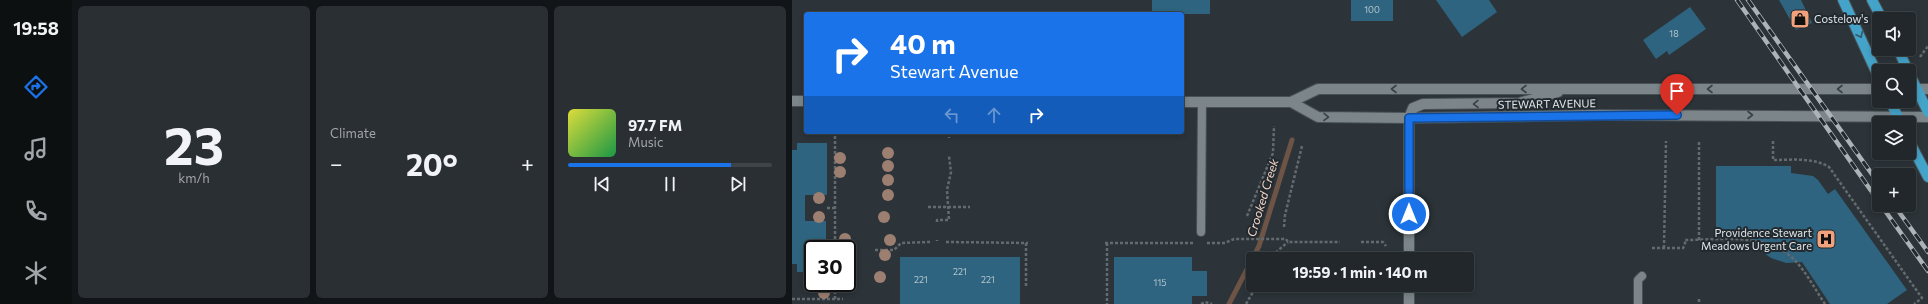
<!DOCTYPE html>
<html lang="en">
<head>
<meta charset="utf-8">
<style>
  body { margin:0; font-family:Commissioner,sans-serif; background:#292f33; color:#f1f3f6; height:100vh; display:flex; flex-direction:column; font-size:15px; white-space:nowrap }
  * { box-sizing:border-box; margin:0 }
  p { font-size:13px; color:#a2a5a9 }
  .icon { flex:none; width:22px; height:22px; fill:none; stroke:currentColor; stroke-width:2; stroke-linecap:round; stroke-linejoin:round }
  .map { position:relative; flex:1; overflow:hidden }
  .side { display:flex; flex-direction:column; gap:6px; padding:6px; background:#121518; width:720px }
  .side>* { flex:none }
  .guide { position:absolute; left:12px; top:12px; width:380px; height:122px; border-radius:4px; box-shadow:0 2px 6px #0003,0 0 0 1px #3e4447; background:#1a73e8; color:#fff; overflow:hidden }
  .fabs { position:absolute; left:1080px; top:12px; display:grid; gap:8px }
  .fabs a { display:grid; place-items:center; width:44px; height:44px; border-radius:4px; background:#21272b; box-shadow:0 2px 6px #0003,0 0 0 1px #3e4447; font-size:20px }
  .speed { position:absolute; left:12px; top:240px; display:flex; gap:8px; font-size:20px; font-weight:700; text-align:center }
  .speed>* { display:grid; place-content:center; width:52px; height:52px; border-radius:50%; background:#21272b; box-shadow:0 2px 6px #0003,0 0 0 1px #3e4447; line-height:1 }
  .speed .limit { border:2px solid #111; border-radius:6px; background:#fff; color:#111 }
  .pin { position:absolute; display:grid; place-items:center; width:34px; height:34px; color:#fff; margin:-41px -17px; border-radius:50% 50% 50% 0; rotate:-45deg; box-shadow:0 0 4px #0007 }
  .pin .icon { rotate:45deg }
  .me { position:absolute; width:44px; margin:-22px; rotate:0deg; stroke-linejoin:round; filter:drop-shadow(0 0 3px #0008) }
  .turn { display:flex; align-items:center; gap:14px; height:84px; padding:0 20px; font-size:18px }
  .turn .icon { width:52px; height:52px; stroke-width:2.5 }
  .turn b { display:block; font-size:28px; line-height:34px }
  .lanes { display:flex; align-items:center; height:38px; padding:0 20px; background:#0003; justify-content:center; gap:20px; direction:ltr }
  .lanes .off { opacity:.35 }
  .big { font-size:30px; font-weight:700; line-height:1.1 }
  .side .card { flex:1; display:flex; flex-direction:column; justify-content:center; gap:6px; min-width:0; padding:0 14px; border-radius:6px; background:#292f33 }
  .side .dial { align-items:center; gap:0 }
  .dial b { font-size:52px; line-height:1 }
  .song { display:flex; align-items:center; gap:12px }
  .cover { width:48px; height:48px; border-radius:6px; background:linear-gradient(135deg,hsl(60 70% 55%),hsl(140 70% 35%)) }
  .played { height:4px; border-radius:2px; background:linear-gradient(90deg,#1a73e8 80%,#3e4447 80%) }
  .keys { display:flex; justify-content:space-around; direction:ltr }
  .heat { display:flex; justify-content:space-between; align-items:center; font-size:22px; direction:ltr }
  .side .tiles { flex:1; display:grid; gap:6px; grid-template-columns:repeat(3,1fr) }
  .trip { position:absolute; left:454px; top:252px; width:228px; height:40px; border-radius:4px; background:#21272b; box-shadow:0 2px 6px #0003,0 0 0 1px #3e4447; font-weight:700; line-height:40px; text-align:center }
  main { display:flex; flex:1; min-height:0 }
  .dock { display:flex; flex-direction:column; width:72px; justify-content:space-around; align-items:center; background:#0d1011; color:#a2a5a9 }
  .dock .icon { width:28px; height:28px }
  .dock .on { color:#1a73e8 }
  .dock b { font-size:18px; color:#f1f3f6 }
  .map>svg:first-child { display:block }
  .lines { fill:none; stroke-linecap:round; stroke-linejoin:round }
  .stream { stroke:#6e5446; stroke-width:5 }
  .building { fill:#2e647f }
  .service-casing { stroke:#495155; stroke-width:10 }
  .minor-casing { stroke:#495155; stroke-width:12 }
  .secondary-casing { stroke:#495155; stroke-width:12 }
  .primary-casing { stroke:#495155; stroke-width:12 }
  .path { stroke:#646b70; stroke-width:2.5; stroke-dasharray:3 2; stroke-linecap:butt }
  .service { stroke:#7b858a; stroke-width:8 }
  .minor { stroke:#7b858a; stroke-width:10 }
  .secondary { stroke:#7b858a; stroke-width:10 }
  .primary { stroke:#44a3c9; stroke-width:10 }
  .rail-casing { stroke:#adb4b8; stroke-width:4.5 }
  .rail { stroke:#222a2f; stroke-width:3; stroke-dasharray:9; stroke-linecap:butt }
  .tree { fill:#9d7f71 }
  .oneway { stroke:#305a6d }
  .oneway2 { stroke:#384146 }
  .route-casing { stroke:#114b97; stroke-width:10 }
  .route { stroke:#1a73e8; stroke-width:7 }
  .labels { text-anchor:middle; stroke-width:4; stroke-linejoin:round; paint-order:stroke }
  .number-label { font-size:9px; fill:#b4c6cf }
  .poi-label { font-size:11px; fill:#e1e7ea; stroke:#222a2f; text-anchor:start }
  .street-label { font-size:11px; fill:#e1e7ea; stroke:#222a2f }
  .water-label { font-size:12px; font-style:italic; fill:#f5d6c7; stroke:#222a2f }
</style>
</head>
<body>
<main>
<nav class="dock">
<b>19:58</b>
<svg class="icon on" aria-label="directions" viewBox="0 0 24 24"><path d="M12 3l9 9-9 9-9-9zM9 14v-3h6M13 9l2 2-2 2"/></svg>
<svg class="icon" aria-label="music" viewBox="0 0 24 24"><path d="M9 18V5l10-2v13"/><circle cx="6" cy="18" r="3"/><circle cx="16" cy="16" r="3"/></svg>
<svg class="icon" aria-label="phone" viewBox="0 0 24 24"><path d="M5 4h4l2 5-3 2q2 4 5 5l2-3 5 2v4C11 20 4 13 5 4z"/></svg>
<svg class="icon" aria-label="climate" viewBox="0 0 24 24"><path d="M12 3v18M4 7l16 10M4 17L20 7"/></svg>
</nav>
<section class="side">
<div class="tiles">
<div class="card dial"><b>23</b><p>km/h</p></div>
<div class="card"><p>Climate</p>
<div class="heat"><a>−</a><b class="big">20°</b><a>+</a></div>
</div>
<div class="card">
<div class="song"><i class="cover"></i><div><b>97.7 FM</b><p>Music</p></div></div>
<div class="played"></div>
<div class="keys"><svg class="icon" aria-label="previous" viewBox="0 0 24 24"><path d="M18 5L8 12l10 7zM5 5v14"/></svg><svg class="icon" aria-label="pause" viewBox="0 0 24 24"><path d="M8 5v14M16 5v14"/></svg><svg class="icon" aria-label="next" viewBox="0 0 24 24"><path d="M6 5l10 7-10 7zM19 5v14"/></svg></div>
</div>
</div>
</section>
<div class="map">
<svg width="1136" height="304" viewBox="0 0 1136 304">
  <rect width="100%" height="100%" fill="#2c3439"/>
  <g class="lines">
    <path class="stream" d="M437,304L467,246L500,140"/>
  </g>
  <path class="building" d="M360,0H418V14H360Z
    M559,0H601V21H559Z
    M644,0H697L705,12L670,37Z
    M987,0H1009L1020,23L1004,30Z
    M898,7L914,29L877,55L875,51L864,59L851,40Z
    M5,143H35V195H13V221H34V249H21V272H5V264H0V150H5Z
    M924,166H999V173L1021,176L1026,180L1036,194L1043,189L1115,290L1095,304H1038L1010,262L994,263L979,258L965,248L958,235H924Z
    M108,257H228V304H108Z
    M322,257H400V271H415V296H400V304H322Z"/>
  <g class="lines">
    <g class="service-casing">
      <path id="service" d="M409,232L410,102
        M846,304V280L850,276"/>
    </g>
    <g class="minor-casing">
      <path id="minor" d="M617,118V259
        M617,285V304"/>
    </g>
    <g class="secondary-casing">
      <path id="secondary" d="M1117,89H1136
        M0,101H14
        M390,102H499L526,89H1087
        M499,102L526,117L617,118L807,115L1136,117
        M617,118L621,108L631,104L727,103L766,92"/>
    </g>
    <g class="primary-casing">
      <path id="primary" d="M1051,0L1087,78
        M1080,0L1090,19
        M1106,49L1116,71
        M1117,73L1136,112
        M1098,101L1109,123
        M1117,141L1136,177"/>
    </g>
    <path class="path" d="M1128,57L1136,46
      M157,132V138
      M981,141V160C1000,160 1020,157 1037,167L1130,298L1122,304
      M136,207H178
      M35,208H43
      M455,216L481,153L482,126
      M145,222V220H157L155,190L159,172L157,156
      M492,227L493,215L510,146
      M145,240V241
      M907,240V141
      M154,242L236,243
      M569,242H591L594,246
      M234,243V288
      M313,243H402
      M315,243V304
      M415,243H433L442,239H494L496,242H548
      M860,248H891L893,245V240C926,240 971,233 997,255C1012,267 1022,288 1033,304
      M872,248L874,141
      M43,249V132
      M83,250H102L109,243L138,242
      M55,253H63
      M476,259L496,242
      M0,299H51
      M43,299V283
      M907,299V304
      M409,304L413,302L420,304
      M454,304L465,285"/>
    <use href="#service" class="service"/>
    <use href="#minor" class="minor"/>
    <use href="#secondary" class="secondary"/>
    <use href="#primary" class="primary"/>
    <g class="rail-casing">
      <path id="rail" d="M945,0L1087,202
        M956,0L1087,184
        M1089,205L1136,271
        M1102,205L1136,252"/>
    </g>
    <use href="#rail" class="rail"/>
  </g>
  <g class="tree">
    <circle cx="96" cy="153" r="6"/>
    <circle cx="48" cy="158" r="6"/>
    <circle cx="96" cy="166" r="6"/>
    <circle cx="48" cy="172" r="6"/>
    <circle cx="96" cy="180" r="6"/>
    <circle cx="96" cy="195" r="6"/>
    <circle cx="27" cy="198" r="6"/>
    <circle cx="27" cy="217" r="6"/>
    <circle cx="92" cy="217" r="6"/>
    <circle cx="53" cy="239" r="6"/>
    <circle cx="98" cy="240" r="6"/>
    <circle cx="93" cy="255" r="6"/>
    <circle cx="88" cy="277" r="6"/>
    <circle cx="32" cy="293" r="6"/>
  </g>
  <defs><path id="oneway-chevron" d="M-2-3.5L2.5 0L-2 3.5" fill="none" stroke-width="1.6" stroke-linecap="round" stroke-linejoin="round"/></defs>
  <use class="oneway" href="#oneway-chevron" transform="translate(1068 35) rotate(64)"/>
  <g class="oneway2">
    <use href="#oneway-chevron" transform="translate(602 89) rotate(180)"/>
    <use href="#oneway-chevron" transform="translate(732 89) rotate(180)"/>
    <use href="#oneway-chevron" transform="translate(918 89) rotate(-180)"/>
    <use href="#oneway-chevron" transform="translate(1048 89) rotate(180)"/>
    <use href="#oneway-chevron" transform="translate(684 104) rotate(179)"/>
    <use href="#oneway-chevron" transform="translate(958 115)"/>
    <use href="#oneway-chevron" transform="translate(534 117) rotate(1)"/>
  </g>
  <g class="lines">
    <g class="route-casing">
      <path id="route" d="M617,214V118L885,115"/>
    </g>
    <use href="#route" class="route"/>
  </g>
  <defs>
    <g id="shop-square" transform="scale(1)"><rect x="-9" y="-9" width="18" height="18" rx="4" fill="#f1a17b" stroke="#222a2f"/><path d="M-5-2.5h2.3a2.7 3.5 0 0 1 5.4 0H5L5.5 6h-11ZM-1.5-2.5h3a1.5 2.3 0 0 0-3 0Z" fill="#111"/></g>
    <g id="hospital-square" transform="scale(1)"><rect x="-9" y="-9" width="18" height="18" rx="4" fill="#f1a17b" stroke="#222a2f"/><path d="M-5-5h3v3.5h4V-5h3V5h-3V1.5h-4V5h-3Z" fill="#111"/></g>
  </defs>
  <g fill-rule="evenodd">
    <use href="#shop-square" x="1008" y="19"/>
    <use href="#hospital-square" x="1034" y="239"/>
  </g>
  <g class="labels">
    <g class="number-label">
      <text x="580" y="13">100</text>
      <text x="882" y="37">18</text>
      <text x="168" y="275">221</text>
      <text x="129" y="283">221</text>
      <text x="196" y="283">221</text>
      <text x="368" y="286">115</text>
    </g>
    <g class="poi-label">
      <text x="1022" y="23">Costelow's</text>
      <text x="1020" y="237" text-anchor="end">Providence Stewart<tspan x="1020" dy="13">Meadows Urgent Care</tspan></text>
    </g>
    <g class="street-label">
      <text transform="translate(755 104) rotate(-1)" y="4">STEWART AVENUE</text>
    </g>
    <g class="water-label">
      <text transform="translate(471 198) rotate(-73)" y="4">Crooked Creek</text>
    </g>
  </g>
</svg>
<div class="fabs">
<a><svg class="icon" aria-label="sound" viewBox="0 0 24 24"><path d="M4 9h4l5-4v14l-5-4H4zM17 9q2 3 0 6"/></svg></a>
<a><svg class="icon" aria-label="search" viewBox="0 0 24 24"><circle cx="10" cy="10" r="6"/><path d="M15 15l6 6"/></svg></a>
<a><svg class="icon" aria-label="layers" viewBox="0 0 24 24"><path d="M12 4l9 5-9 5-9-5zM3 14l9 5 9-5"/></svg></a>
<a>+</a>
</div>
<div class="speed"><div class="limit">30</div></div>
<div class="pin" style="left:885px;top:115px;background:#d93025"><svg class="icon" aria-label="arrive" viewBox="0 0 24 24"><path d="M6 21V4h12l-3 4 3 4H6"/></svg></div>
<svg class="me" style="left:617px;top:214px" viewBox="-20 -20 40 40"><circle r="17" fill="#1a73e8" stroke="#fff" stroke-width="3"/><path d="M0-11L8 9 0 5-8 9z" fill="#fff"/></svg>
<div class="trip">19:59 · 1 min · 140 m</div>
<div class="guide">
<div class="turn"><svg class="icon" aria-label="right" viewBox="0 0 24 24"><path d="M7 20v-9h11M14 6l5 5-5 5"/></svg><div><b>40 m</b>Stewart Avenue</div></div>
<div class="lanes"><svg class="icon off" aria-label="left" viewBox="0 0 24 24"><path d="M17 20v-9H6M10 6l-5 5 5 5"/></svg><svg class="icon off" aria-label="ahead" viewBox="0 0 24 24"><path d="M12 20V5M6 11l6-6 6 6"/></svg><svg class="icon" aria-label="right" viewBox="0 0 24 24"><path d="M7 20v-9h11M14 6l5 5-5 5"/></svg></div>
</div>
</div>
</main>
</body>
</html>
